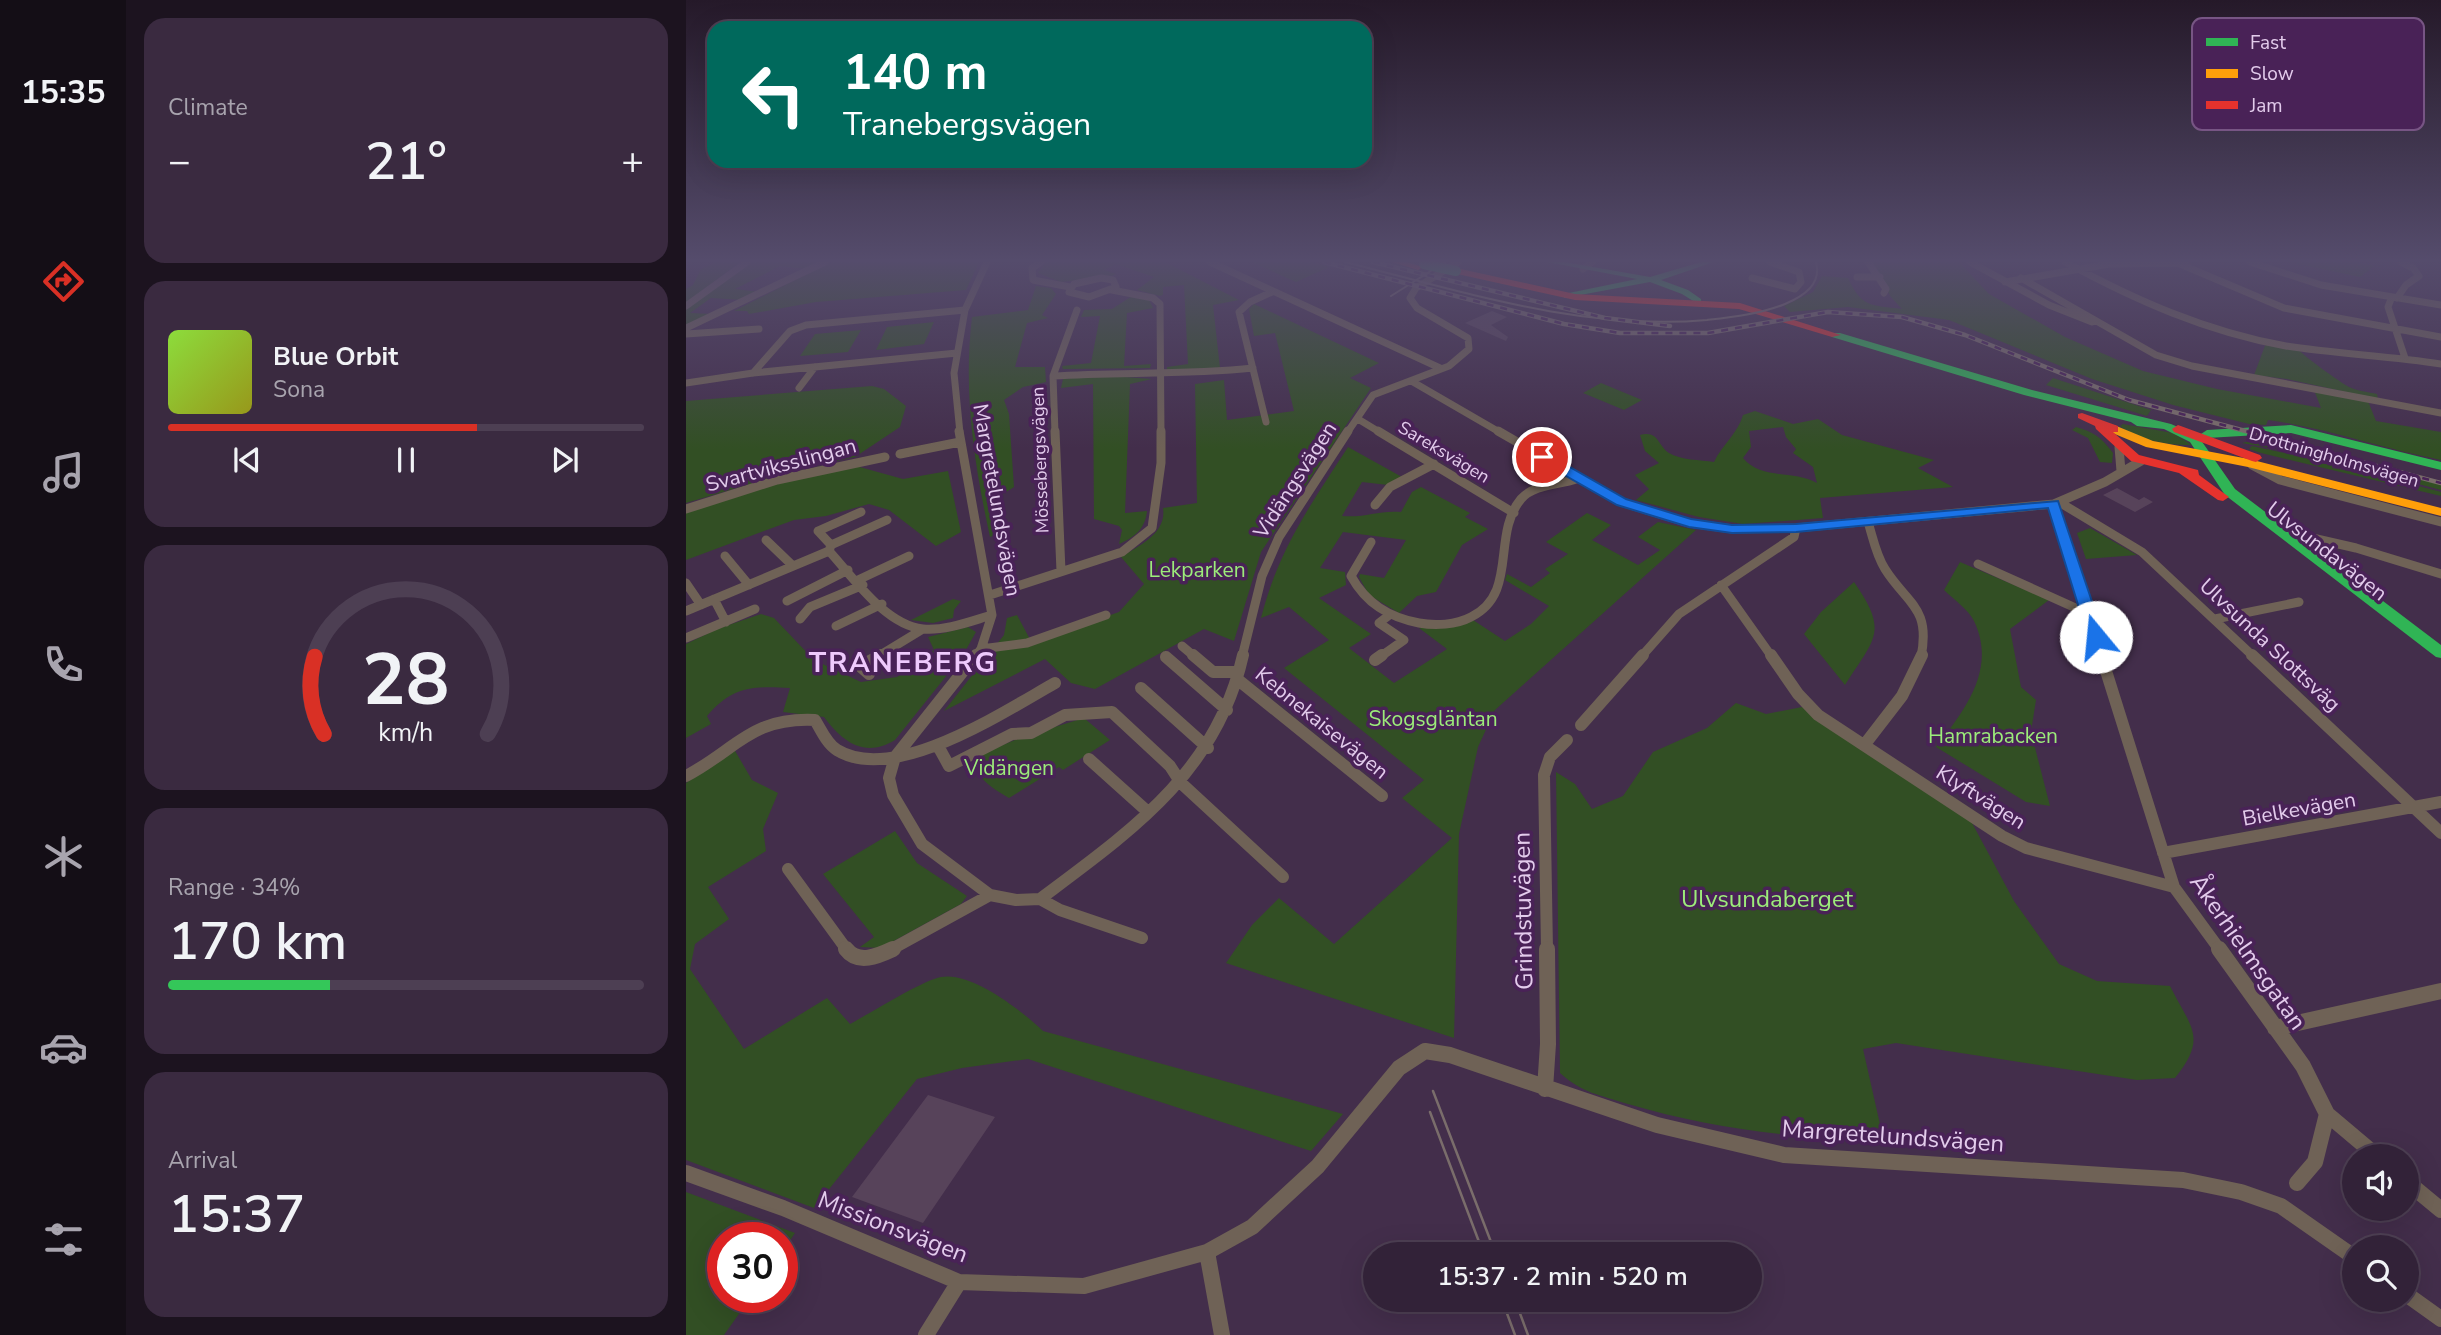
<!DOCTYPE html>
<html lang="en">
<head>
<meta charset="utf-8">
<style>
  body { margin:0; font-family:"Nunito Sans",sans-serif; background:#3a2a40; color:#f1f3f6; height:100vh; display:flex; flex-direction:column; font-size:26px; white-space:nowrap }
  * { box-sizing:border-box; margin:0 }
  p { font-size:23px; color:#a8a4ae }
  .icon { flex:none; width:38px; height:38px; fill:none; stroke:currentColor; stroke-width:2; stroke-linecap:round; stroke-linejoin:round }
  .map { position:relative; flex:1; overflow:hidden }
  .panel { display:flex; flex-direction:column; gap:18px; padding:18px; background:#1c131f; width:560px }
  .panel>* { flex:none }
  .banner { position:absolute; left:21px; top:21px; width:665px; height:147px; border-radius:21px; box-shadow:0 7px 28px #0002,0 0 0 2px #4d3f53; background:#00695c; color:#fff; overflow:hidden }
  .fabs { position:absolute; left:1656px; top:1144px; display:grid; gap:14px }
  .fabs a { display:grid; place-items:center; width:77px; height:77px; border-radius:50%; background:#322238; box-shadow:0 7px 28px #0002,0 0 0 2px #4d3f53; font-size:35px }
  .speed { position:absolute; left:21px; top:1222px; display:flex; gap:14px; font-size:35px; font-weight:700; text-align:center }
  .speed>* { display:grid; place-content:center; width:91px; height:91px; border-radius:50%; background:#322238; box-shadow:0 7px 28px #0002,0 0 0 2px #4d3f53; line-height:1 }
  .speed .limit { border:10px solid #d22; background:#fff; color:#111 }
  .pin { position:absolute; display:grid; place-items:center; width:60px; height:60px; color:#fff; margin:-30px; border:4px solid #fff; border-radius:50%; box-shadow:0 2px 7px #0007 }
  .me { position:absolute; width:77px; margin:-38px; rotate:343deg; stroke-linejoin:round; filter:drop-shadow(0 0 5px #0008) }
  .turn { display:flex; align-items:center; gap:24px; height:147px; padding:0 21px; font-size:32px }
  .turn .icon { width:91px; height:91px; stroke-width:2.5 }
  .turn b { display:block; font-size:49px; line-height:60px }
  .big { font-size:52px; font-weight:600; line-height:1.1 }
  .panel .card { flex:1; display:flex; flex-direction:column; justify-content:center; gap:10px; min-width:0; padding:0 24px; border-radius:21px; background:#3a2a40 }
  .panel .dial { align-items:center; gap:0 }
  .dial svg { height:182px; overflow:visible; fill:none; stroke:#4d3f53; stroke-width:7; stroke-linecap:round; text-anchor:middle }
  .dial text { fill:#f1f3f6; stroke:none }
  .song { display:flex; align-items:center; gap:21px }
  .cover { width:84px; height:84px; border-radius:10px; background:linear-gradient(135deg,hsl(90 70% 55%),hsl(60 70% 35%)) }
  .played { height:7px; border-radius:4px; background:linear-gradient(90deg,#d93025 65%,#4d3f53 65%) }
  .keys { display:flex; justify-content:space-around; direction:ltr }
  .heat { display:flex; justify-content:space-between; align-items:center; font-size:38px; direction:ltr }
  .charge { height:10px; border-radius:5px; background:linear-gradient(90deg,#34c759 34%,#4d3f53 0) }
  .trip { position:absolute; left:677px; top:1242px; width:399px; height:70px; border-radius:35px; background:#322238; box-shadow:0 7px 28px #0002,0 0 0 2px #4d3f53; font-weight:600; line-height:70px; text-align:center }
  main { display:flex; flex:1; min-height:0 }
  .menu { display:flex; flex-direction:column; width:126px; justify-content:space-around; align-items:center; background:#140e16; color:#a8a4ae }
  .menu .icon { width:49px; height:49px }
  .menu .current { color:#d93025 }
  .menu b { font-size:32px; color:#f1f3f6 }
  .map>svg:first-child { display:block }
  .green { fill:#324f24; fill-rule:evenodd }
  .building { fill:#57435a }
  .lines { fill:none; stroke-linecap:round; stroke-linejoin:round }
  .street-far3 { stroke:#6f6256; stroke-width:7 }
  .street-far2 { stroke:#6f6256; stroke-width:9 }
  .street-far1 { stroke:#6f6256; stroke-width:12 }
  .street { stroke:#6f6256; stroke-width:16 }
  .fast { fill:#30b455; fill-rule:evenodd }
  .slow { fill:#ff9f0a; fill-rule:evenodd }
  .jam { fill:#e5322d; fill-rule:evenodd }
  .tram-far1 { stroke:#7a6d6b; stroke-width:2 }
  .tram { stroke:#7a6d6b; stroke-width:2.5 }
  .rail-casing { stroke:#7a6d6b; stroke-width:4.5 }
  .rail { stroke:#492257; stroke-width:2.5; stroke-dasharray:7; stroke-linecap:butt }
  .fast-bridge { stroke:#30b455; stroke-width:10 }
  .route { fill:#1a73e8; stroke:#114b97; stroke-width:2 }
  .labels { text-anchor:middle; stroke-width:7; stroke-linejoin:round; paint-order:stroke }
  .far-street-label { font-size:18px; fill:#e3ccec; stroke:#492257 }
  .street-label { font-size:21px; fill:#e3ccec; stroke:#492257 }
  .park-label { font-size:21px; fill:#9cec7a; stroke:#492257 }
  .near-park-label { font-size:24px; fill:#9cec7a; stroke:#492257 }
  .near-street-label { font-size:24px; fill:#e3ccec; stroke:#492257 }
  .district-label { font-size:28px; font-weight:bold; letter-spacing:2px; fill:#efcafd; stroke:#492257 }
  .key { fill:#492257; stroke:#775584; stroke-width:2 }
  .key-label { font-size:19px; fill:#e3ccec }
</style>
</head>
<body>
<main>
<nav class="menu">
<b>15:35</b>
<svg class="icon current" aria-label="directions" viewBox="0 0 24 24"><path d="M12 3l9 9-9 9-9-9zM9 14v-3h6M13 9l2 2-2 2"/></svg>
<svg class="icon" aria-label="music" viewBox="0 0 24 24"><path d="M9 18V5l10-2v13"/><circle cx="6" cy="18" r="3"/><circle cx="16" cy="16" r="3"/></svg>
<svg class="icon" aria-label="phone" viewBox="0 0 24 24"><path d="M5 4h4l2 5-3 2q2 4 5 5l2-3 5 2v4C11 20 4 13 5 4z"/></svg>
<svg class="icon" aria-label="climate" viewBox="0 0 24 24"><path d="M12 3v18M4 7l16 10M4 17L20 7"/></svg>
<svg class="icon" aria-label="car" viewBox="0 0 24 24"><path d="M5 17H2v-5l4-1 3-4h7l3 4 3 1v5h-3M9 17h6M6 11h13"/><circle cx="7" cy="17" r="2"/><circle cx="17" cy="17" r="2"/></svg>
<svg class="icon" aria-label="filters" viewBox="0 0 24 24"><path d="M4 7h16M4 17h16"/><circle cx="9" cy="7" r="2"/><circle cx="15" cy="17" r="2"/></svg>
</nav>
<section class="panel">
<div class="card"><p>Climate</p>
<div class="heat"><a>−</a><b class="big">21°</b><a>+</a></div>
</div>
<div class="card">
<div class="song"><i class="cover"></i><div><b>Blue Orbit</b><p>Sona</p></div></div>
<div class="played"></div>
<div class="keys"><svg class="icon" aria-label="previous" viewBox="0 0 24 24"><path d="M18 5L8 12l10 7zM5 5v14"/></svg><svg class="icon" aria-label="pause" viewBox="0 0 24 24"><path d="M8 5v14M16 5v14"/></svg><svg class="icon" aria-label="next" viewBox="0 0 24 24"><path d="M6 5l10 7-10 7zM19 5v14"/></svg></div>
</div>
<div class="card dial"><svg viewBox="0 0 100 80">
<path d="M14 69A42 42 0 1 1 86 69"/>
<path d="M14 69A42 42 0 0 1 10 35" stroke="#d93025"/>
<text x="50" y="56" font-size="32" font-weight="700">28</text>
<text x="50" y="72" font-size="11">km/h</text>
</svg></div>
<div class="card"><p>Range · 34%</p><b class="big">170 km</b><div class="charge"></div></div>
<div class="card"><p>Arrival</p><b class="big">15:37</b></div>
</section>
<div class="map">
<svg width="1755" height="1335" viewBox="0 0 1755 1335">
  <rect width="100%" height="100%" fill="#432e4b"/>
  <path class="green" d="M30,262H54L0,303V289L7,285L15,269Z
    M64,262H135L121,269L94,266L49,289L74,292L58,300L25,298L4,313L26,314L0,325V309Z
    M145,262H293L280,290L130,302L63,314L61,311H48Z
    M360,262H479L553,300L527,305L534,368L481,370V367L502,364L498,285L477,287V295L474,296L451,290L468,277L430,264L418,270L430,274L423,277L375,282L352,273Z
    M566,262H627L643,267L610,282Z
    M1184,262H1273L1303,294L1379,337L1457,371L1531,389L1635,408L1628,390L1682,401L1690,421L1755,432V460C1697,449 1641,428 1582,420L1580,425L1563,424L1487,405L1406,379L1263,320L1162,307L1104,312L1098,306L1127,292L1136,276L1162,278C1176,308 1185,305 1216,309L1205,297Z
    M1603,262H1671L1688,266L1674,277Z
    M350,286L365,288L370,294L356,315L362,318L341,323L329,367H359L360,382L337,387L318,400L323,414L328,487L317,494L314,533L304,537C288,463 277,392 286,317L342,310Z
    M446,296L463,300L467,308L441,313L438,366L465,364L464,368L377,369L376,366L405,363L414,316L395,317L398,310L426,309Z
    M568,304L693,363L664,378L685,388L575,552L548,641L518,629L409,689L385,683L359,659L258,711L318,635L321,618L331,615L346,643L433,612L458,584L435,557C453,546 481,533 477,508L511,503L509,384L538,380L541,420L608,411L589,333L568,336L563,309Z
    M248,322L238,344L190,350L201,327Z
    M175,330L162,352L114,356L129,334Z
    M1580,343L1612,349C1616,355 1654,382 1663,387C1671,391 1683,392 1691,394L1692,399L1601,379L1568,375Z
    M411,375L466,379L444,384L439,513L461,511C459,529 449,537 433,544L436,530L433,526L408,519L407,384L375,388L377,379Z
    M1367,378L1465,410L1461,416L1360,385Z
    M915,383L956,400L938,410L897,393Z
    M186,386L198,389L220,406L214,427L169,457L119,468L0,503V401Z
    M1069,411L1107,424L1132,419L1156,435L1248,460L1232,468L1267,487L1134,498L1137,518L1057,524L1013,517L950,500L963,489L949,475L973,463L959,451L954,435C973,430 971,445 983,453C994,460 1015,460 1028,462C1036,445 1052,433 1057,415ZM1097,427L1100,437L1110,449L1107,453L1127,467L1131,483C1108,470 1075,480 1057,458L1065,447L1063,431Z
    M1437,424L1487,433L1506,445C1488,446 1447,440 1434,426Z
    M1390,427C1408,432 1416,438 1427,453L1426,463L1414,462L1402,438L1386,430Z
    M1577,438L1755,484V490L1620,454L1556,443Z
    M1566,446L1646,463V468L1657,470V465L1690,478L1691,475L1755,492V496L1575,453L1563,449Z
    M662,447L716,477L702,485L676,482L656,516C679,518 693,510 715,512L726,492L735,487L784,513L779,517L802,529L776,545L750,592L731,596L713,613L683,595L673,577L674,574L698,578L720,540L657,532L634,568L659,572L660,585L633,598L685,634L663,648L708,683L761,649L733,628H752L787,620L819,641L845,624L863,606L819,580L821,574L845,587L864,573L859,569L882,554L860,542L901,513L925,525L906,540L952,565L974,550L952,537L972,522L1010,530L809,710L792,747L773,834L768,1038L540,963L566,925L593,898L648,944L766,838L716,798L738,780L598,668L643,640L603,607L575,618C593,548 624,506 662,447Z
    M170,466L217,479L262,471L275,532L250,546L203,510L183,504L140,516L108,520L0,560V512L86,485Z
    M1404,528L1451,555L1400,559L1391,533Z
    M1274,562L1363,600L1324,629L1335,687L1350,700L1345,732L1364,806L1340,802L1250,747C1279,710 1311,669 1288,621C1283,610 1267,599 1258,590Z
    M1168,582C1203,632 1189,638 1159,685L1118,634L1135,612Z
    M267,599L275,601L268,610L267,618L247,623L225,620Z
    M75,614L88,618L128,660L175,682L211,677L248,650L242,637L282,627L290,632L277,655L209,740C178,759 156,741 138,717L97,712L104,688C67,686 47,686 21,716L25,724L0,738V644L31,629Z
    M1050,703L1080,714L1116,707L1285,821L1328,901L1373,964L1411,981L1484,986C1505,1028 1522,1037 1489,1078L1451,1080L1210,1043L1177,1049L1198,1142C1110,1138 1026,1129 942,1104C914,1095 896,1093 874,1073L870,772L889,784L906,809L937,796L967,752L1021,728Z
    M398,718L424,740L377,770L373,767L323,798C306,788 289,778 287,757L339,736Z
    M48,749L66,780L92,793L77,829L80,851L22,887L43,919L9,944L4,969L58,1049L141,998L164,1024C183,1014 237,980 255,977C286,971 336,1011 357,1031L657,1114L625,1151L342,1059L276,1068L231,1079L128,1208L0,1160V783Z
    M209,831L231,863L281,896L275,904L195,948L174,947L188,937L137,874Z
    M0,1192L109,1233L96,1252V1237H37V1297H65L38,1335H0Z"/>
  <path class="building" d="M806,311L821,317L805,325L822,337L820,341L779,323Z
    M1431,488L1453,500L1458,497L1467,502L1449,512L1417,495Z
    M242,1095L309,1117L237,1223L166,1197Z"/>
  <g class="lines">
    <path class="street-far3" d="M355,262L346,268L347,280L384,287
      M524,262L754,368
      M1182,262L1200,289L1198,293
      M1284,262L1363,305L1406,322
      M1379,262C1449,300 1521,332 1600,346C1651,354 1704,356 1755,364
      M1564,262L1635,285L1755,305
      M1494,264L1598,308L1755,337
      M897,269L906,262
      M1171,277H1194
      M415,278L427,280L430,287L403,297L383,292L388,284Z
      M1066,278L1109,289L1115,282L1113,272L1084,262
      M1335,278L1470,355L1506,366L1755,413
      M1319,282L1423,264L1500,263
      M426,290L467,298L474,304L475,433
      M1711,298L1720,285L1733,276L1727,268L1715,262
      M1705,299L1702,307L1719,358
      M0,306L61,262
      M0,328L139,262
      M0,334L73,329
      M67,373L104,331L120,325L279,310
      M367,376C434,372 500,375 567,368
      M727,382L815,433
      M0,383L67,373L271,353
      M113,388L129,367
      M672,419L695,433
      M580,422L553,312L564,302L586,292
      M274,433L268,373L279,310L301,262
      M369,433L367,376L391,310
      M661,433L687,395L763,366L783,349L782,338L731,308L724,298L730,288L772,262"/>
    <path class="street-far2" d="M273,431L306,615L295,649L289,657
      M369,431L375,571
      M692,431L828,513
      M812,431L935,502L1003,523L1046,529L1110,528L1368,504L1419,482L1455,461
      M1433,447L1435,471
      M214,454L274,442
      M1566,465L1594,480L1755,522
      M1373,502L1456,552L1568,657
      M1368,504L1416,657
      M689,505L704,487L748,464
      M0,509L91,480L199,457
      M1182,522C1187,538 1190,555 1199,569C1221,604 1245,607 1235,657
      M1596,531L1670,548L1755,574
      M80,540L107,566
      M685,542L665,576C680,603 702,617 733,623C749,626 770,625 785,617C833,593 805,535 835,499C848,484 873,485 890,479
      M145,545L201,520
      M143,551L145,545L132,531L175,512
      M39,556L63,585
      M1292,564L1403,614
      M172,580L223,556
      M0,583L15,605
      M1035,585L1086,657
      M304,595L436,552L466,528L475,463V431
      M28,599L40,622
      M101,601L162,570
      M0,611L143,551C167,577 199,625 237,629C260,631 285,621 306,615
      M114,619L124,607L177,585
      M1529,619L1613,602
      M150,626L196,604
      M0,638L69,609
      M496,646L509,657
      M295,649L341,643L420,615
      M191,657L237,629
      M556,657L576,576L593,537L662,431
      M694,657L718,640L693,623L702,616
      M955,657L993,614L1108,537L1110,528"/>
    <path class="street-far1" d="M290,655L209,757L203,778L207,795L236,844L304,895L330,900L354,899L374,910L456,938
      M507,655L527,672H552
      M1085,655L1112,694L1132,715L1316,836L1340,848L1488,887
      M1415,655L1488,887L1534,950
      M1566,655L1755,833
      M480,657L541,710
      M689,660L696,655
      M183,674L174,666L195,655
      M551,679L696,796
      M455,688L522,748
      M895,725L957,655
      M1179,744L1216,696L1236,655
      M252,746L263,766L326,734L345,733L379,715L426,712L484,766L495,783L597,877
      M403,759L462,812
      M0,776C51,749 65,717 129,720C135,730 141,744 151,750C208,785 319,711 369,683
      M1477,853L1755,802
      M102,869L161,950
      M354,899C445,831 531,772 557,655
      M204,950L304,895
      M861,950L858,775L864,757L881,740"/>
    <path class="street" d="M160,949C172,965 192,956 207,949
      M1533,949L1617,1066L1641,1114L1629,1162L1611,1183
      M1589,1028L1755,991
      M859,1089L862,1044L861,949
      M1641,1114L1692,1157
      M0,1173L97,1208L273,1282L398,1286L521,1252L566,1227L632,1166L713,1068L739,1051L764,1055L971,1125L1098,1155L1497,1180L1555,1192L1595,1206L1668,1257
      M1720,1181L1755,1210
      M521,1252L536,1335
      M1720,1294L1755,1319
      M240,1335L273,1282"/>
    <path class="fast" d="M861,262H879L964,277L1015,262H1028L975,280L1002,290L1015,299V303L1012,304L996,294L964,282L878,298V294L951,279Z
      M1146,333H1154L1346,390L1485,424L1512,436L1549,489L1755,645V658L1750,657L1539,495L1504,442L1478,429L1451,426L1445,422L1338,395L1146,337Z
      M1605,425L1755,462V470L1605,433L1521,438L1515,434L1521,430Z"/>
    <path class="slow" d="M1428,425L1467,441L1563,459L1755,508V516L1562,467L1460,447L1424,432L1422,429Z"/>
    <path class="jam" d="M706,262H720L737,267L732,270Z
      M770,268L889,294L1054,303L1155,335L1146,337L1053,309L889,300L767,273L765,271Z
      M1396,413L1432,426V432H1427L1453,455L1512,470L1513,475L1543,497L1537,501L1532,500L1493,473L1445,461L1410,429L1409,426L1392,418V414Z
      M1492,425L1574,455L1576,458L1570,462L1566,461L1488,432L1486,429Z"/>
    <path class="tram-far1" d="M659,262C778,292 897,331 1021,320C1047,317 1074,314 1099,304C1118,296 1136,284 1130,262
      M705,296L759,262"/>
    <path class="tram" d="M747,1091L810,1255
      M744,1112L798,1255
      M816,1300L829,1335
      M829,1300L842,1335"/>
    <g class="rail-casing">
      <path id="rail" d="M638,262L878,324L934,333H1022L1142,312L1216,317L1279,335L1443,400L1755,483
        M687,262L919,318L984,326"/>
    </g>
    <use href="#rail" class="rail"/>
    <path class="fast-bridge" d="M738,264L770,271"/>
  </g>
  <linearGradient id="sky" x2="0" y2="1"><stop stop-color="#251929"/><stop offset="0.58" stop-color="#554c6c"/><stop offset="1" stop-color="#554c6c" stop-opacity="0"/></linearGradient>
  <rect width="1755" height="449" fill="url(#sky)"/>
  <path class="route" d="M852,454H861L940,499L1005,519L1046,525L1110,524L1372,501L1418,637L1410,642L1402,637L1362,508L1110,532L1046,533L1003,527L931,505L852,460Z"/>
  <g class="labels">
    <g class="far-street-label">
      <text transform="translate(758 452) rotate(31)" y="6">Sareksvägen</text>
      <text transform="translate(1648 457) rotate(16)" y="6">Drottningholmsvägen</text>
      <text transform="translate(354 460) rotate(-92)" y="6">Mössebergsvägen</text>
    </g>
    <g class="street-label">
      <text transform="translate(95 465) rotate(-15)" y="7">Svartviksslingan</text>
      <text transform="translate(609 480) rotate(-57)" y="7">Vidängsvägen</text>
      <text transform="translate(311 500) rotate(80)" y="7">Margretelundsvägen</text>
      <text transform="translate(1641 551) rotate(38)" y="7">Ulvsundavägen</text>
      <text transform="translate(1584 645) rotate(43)" y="7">Ulvsunda Slottsväg</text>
      <text transform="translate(636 723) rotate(39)" y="7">Kebnekaisevägen</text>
      <text transform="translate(1295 797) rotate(32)" y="7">Klyftvägen</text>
      <text transform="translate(1613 809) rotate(-10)" y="7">Bielkevägen</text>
    </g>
    <g class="park-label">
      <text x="511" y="577">Lekparken</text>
      <text x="747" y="726">Skogsgläntan</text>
      <text x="1307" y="743">Hamrabacken</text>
      <text x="323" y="775">Vidängen</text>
    </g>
    <g class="near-park-label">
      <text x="1081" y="907">Ulvsundaberget</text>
    </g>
    <g class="near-street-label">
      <text transform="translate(837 911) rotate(-91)" y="8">Grindstuvägen</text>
      <text transform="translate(1562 952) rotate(55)" y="8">Åkerhielmsgatan</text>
      <text transform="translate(1207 1136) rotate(4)" y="8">Margretelundsvägen</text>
      <text transform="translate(207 1227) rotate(21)" y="8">Missionsvägen</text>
    </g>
    <g class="district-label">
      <text x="217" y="672">TRANEBERG</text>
    </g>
  </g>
  <rect x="1506" y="18" width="232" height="112" rx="10" class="key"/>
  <rect x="1520" y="38" width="32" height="8" fill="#30b455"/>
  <rect x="1520" y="69" width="32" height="9" fill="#ff9f0a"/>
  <rect x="1520" y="101" width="32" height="8" fill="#e5322d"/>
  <g class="key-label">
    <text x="1564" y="49">Fast</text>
    <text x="1564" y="80">Slow</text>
    <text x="1564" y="112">Jam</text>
  </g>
</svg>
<div class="fabs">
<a><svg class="icon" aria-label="sound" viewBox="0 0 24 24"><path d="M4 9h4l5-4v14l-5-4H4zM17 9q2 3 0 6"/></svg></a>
<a><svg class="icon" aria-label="search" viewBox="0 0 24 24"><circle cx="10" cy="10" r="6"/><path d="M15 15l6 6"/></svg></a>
</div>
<div class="speed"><div class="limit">30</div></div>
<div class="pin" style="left:856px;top:457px;background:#d93025"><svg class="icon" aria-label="arrive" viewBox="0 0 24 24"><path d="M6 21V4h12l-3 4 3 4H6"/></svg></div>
<svg class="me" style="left:1410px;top:637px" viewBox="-20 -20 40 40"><circle r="19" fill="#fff"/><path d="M0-13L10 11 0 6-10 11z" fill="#1a73e8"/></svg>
<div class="trip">15:37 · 2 min · 520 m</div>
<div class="banner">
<div class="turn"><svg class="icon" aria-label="left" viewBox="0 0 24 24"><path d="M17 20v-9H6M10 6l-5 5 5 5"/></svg><div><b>140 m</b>Tranebergsvägen</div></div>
</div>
</div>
</main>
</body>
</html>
